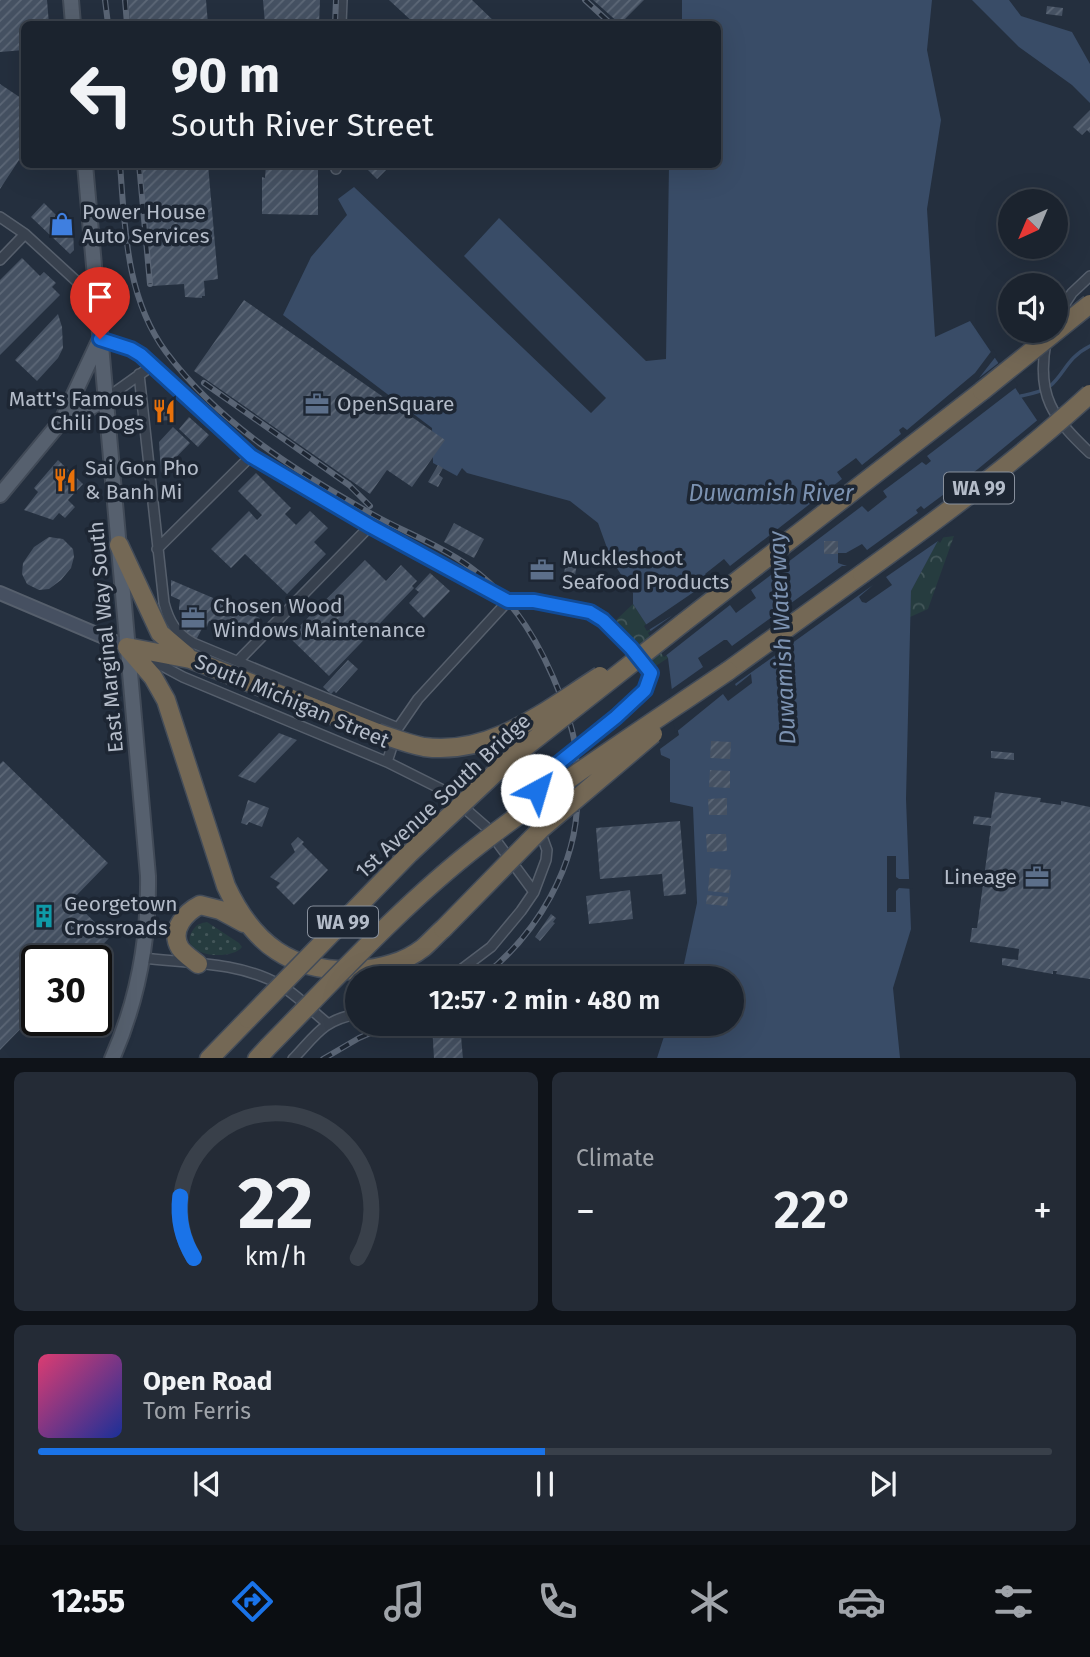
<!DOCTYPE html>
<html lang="en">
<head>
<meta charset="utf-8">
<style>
  body { margin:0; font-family:"Fira Sans",sans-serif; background:#242b36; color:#f1f3f6; height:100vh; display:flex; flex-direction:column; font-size:26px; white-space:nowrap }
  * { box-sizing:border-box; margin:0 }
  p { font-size:23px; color:#a0a4aa }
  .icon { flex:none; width:38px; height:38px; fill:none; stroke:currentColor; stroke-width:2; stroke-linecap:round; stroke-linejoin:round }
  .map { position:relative; height:1058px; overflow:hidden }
  .side { display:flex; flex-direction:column; gap:14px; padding:14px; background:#0f1319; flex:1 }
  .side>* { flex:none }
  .hud { position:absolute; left:21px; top:21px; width:700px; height:147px; border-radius:10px; box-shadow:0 7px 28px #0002,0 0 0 2px #39404a; background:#1b232e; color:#f1f3f6; overflow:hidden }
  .needle { width:46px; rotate:224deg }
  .tools { position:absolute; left:998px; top:189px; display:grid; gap:14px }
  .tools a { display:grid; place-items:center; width:70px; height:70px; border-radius:50%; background:#1b232e; box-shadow:0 7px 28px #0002,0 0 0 2px #39404a; font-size:35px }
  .speed { position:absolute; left:21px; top:945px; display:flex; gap:14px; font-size:35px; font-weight:700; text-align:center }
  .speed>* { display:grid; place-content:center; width:91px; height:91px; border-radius:50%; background:#1b232e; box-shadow:0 7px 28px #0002,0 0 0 2px #39404a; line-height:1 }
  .speed .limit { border:4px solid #111; border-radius:10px; background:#fff; color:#111 }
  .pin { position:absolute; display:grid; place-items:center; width:60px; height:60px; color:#fff; margin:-72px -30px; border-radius:50% 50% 50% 0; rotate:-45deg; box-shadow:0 0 7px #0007 }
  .pin .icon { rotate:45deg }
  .me { position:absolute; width:77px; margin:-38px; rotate:39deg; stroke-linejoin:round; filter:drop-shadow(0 0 5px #0008) }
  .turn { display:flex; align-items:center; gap:24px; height:147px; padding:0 35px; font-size:32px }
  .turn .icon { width:91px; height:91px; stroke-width:2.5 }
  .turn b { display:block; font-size:49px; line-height:60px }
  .big { font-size:52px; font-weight:600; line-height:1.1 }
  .side .widget { flex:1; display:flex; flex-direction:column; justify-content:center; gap:10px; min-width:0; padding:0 24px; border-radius:10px; background:#242b36 }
  .side .dial { align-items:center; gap:0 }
  .dial svg { height:182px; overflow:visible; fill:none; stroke:#39404a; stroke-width:7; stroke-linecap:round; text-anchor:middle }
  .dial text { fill:#f1f3f6; stroke:none }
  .song { display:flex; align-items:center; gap:21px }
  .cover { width:84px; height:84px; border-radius:10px; background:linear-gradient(135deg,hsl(340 70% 55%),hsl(230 70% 35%)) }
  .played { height:7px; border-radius:4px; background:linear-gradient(90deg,#1a73e8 50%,#39404a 50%) }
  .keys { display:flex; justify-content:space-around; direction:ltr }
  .heat { display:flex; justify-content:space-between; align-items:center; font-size:38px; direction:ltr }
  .side .tiles { flex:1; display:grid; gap:14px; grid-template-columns:1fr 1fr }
  .widget:last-child { grid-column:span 2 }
  .trip { position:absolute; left:345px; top:966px; width:399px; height:70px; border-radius:35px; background:#1b232e; box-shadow:0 7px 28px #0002,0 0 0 2px #39404a; font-weight:600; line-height:70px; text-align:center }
  .tab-bar { display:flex; height:112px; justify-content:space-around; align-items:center; background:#0b0e12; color:#a0a4aa }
  .tab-bar .icon { width:49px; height:49px }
  .tab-bar .selected { color:#1a73e8 }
  .tab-bar b { font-size:32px; color:#f1f3f6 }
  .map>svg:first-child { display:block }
  .grass { fill:url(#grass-dots) }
  .forest { fill:url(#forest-crowns) }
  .water { fill:#394c67 }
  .pier { fill:#242f3e }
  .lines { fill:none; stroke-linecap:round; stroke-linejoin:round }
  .stream { stroke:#394c67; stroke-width:3.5 }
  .building { fill:url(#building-hatch) }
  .street-casing { stroke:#565f6c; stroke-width:12 }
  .secondary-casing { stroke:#565f6c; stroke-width:16 }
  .primary-casing { stroke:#414a57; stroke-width:18 }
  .highway-casing { stroke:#434c59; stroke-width:21 }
  .street { stroke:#38414e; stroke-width:9 }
  .secondary { stroke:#465061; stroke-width:12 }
  .primary { stroke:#56606e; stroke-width:14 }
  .highway { stroke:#746855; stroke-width:18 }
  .rail-casing { stroke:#5a6575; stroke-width:6 }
  .rail { stroke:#1d2633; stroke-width:3.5; stroke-dasharray:10; stroke-linecap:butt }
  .highway-bridge-casing { stroke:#434c59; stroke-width:21; stroke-linecap:butt }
  .highway-bridge { stroke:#746855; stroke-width:18 }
  .route-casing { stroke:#114b97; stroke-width:18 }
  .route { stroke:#1a73e8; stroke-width:12 }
  .labels { text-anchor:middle; stroke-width:7; stroke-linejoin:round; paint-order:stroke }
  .shield { fill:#1d2633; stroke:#878f9c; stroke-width:2 }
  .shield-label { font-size:19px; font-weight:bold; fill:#b4bcc9 }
  .poi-label { font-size:21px; fill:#b4bcc9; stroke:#1d2633; text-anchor:start }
  .street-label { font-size:21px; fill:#b4bcc9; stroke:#1d2633 }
  .water-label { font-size:23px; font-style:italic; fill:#7c92b1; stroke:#1d2633 }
</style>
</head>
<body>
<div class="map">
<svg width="1090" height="1059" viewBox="0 0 1090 1059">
  <defs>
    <pattern id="grass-dots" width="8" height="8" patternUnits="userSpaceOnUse" patternTransform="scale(1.75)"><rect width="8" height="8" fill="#263c3f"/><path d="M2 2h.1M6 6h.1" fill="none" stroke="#435659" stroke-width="1.8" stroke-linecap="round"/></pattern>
    <pattern id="forest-crowns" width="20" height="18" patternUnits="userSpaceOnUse" patternTransform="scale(1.75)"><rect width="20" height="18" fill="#263c3f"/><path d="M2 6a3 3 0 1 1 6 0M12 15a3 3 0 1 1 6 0" fill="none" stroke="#435659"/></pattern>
    <pattern id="building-hatch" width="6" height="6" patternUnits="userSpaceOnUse" patternTransform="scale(1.75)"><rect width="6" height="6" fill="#455162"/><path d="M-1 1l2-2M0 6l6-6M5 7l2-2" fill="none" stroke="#5d6877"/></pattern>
  </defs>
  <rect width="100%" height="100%" fill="#242f3e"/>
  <path class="grass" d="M207,922L239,943L242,947C231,962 175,956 193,930C197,924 201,923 207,922Z"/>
  <path class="forest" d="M954,536L928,609L910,617L911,591L939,538Z
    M633,604L668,658L651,669L616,620Z"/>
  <path class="water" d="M682,0H932L927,50L941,120L927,209L935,337L970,321L1049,438L948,522L911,591L906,799L911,929L893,988L900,1058H657L668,1024H732V978H681L697,903L693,807L670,802V759L661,755L660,749L679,735L676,724L668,658L633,604V593L611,559L598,523L570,501L467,473L462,468L457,476L433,463L432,428L283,315L311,257L347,215L338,199L354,187L591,413L606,398L464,256L499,218L646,361L666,359L669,165L718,164V24H682Z
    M972,0H1009L1021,16L1072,32L1090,64V103L1072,85L1019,47Z"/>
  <path class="pier" d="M993,349L997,355L979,378L1001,361L1018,386L927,456L931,461L926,465L922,462L883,491L887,497L868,512L862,506L751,590L756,598L736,613L730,605L664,657L648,633L673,615L647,631L644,626L710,581L705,574L724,559L730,566L842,479L837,472L856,458L862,465L901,434L899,430L903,427L907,430L975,373Z
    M1040,418L1052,437V441L950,525L940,543L938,541L886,577L892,585L866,603L862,602L859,597L873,585L735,684L736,686L751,674L752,683L728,701L723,694L675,733L669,691L703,667L698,658L724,640H727L732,646L842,566H847L838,563V553H846L862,544L867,550L918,513L916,510L921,506L924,509L978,469Z
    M887,856H896V877L899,879H913V889L899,888L896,891V912H887Z"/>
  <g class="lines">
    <path class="stream" d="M1021,396C1030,394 1041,392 1049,387C1065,374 1066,358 1090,346"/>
  </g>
  <path class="building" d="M0,0H47L49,24H24V50L0,52Z
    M128,0H206L208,24H130Z
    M263,0H320L319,24H265Z
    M389,0H472L497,24H415Z
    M593,0H644L620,24Z
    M1047,6L1063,8L1062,16L1046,14Z
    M0,84L24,100V164L19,160L0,189Z
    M1090,110V133L1087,130L1082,135L1073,127Z
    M142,164H208L218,279L204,281L205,296H202V298L185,297L184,284L152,286Z
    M266,164H318V215L262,214V177L265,178Z
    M362,164H392L377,179Z
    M44,203L73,232L74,250L70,254L31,217Z
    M22,258L40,276L44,272L56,283L52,287L60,295L0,355V280Z
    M244,300L445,440L412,487L387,470L370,494L194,371Z
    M58,314L62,327L63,348L58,358L37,381L15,360Z
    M168,405L169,408H172V413L169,414V420L158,421L157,406Z
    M189,417L209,435L198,447L179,429Z
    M173,427L190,443L161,473L159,442Z
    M58,460L83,484L68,500L75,507L65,518L59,513L53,520L24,510L38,492L34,488Z
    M438,465L443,468L439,475L443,478L438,487L428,482Z
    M256,473L291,508L285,514L296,525L310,511L328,528L314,542L326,554L287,594L245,554L231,568L211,549L249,511L257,520L262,515L238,491Z
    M454,523L484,539L474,558L444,542Z
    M49,537L63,539L73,549L74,557L71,568L61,580L49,589L39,590L27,584L22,574L23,563L34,547Z
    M824,541H838V554H824Z
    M567,557L578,559L573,586L562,584Z
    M365,560L386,581L401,565L417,581L412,586L414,588L329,676L289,637Z
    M430,573L450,591L424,618L409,603L419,592L415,589Z
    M171,580L260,618L255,628L247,635L209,621L207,627L204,625L196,640L192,638L180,630L179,607L180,600L171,596Z
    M348,660L358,669L336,693L334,691L331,694L323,687Z
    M279,733L297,740L255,783L238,776Z
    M711,741L731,742L730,759L710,758Z
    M991,751L1014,753V760L991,758Z
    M3,761L108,863L72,900L110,937L87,961H37V1012L0,1050V764Z
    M710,770L730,771V788L709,787Z
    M995,792L1041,798L1040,802L1061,805V801L1090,807V979L1056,974L1057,971H1053V974L1002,965V958L1018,960L1019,949L970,942L972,928H977L991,826L973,824L974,816L991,818Z
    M727,798V815H709L708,799Z
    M248,800L269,808L262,827L249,822L247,825L241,823Z
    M680,821L686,894L664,896L662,874L600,879L596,828Z
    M706,834H726L727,851L707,852Z
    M298,837L304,842L302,844L328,870L294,905L276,887L280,883L270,877L295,852L291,844Z
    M710,868L731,870L729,893L708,891Z
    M630,890L633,919L589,924L586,896Z
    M707,895L728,897L727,906L706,904Z
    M551,914L556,918L553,922L555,923L540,941L535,937Z
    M432,1024H460L463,1059H434Z"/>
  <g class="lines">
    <g class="street-casing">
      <path id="street" d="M341,24L342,0
        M336,169V164
        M0,217L25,234L96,299
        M0,260L25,234
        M1055,319L1072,293L1090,276
        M100,339L131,349L141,355L251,456L370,526L508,601H534L590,612L603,620L631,648L651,673L645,690L633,703L544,775L532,809L547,850L546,860L534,892L521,911L491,947L450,978
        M1046,342C1036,396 1053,418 1090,453
        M139,374L164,603C169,622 176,633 193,643L398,728
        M104,400L153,365
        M157,549L251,456
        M142,655L183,677L387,762L445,791L486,827L534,892
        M238,661L370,526
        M387,762L398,728L418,699L508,601
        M143,958C187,963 241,962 280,985C297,995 312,1011 327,1023
        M293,1059C316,1035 323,1020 357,1014"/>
    </g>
    <g class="secondary-casing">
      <path id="secondary" d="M0,593L127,647"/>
    </g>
    <g class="primary-casing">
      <path id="primary" d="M71,0L73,24
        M85,164L148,876C149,940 138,1000 112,1059
        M62,420L81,413L104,400
        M0,495L62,420L99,341"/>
    </g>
    <g class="highway-casing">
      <path id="highway" d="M119,545L160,633L187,656
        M683,623L982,391
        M127,647L153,677L166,700L226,886C253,944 291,973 357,970C380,969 405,962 423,948C430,942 436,935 443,929
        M127,647L190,659L378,733
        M728,671L862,574
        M198,964C192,959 184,954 180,948C169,930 186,912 200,905L220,910L244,923
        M209,1059L248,1019
        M257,1059L268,1047"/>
    </g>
    <use href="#street" class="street"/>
    <use href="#secondary" class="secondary"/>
    <use href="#primary" class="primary"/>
    <use href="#highway" class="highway"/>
    <g class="rail-casing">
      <path id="rail" d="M105,0L108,24
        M125,0L127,24
        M585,0L611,24
        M335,24L336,0
        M120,164C125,229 126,298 166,352C219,423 295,471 372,514C404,532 440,545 470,567C516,600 542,647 562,699C567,713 573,730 575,745C577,760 577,777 577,792C580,864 536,936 481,978
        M139,164L150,284
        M330,165V164
        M204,383L349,485L370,506
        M323,1059L359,1038L391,1024"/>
    </g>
    <use href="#rail" class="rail"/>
    <g class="highway-bridge-casing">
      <path id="highway-bridge" d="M982,391L1090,304
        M862,574C941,517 1018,460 1090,394
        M378,733C393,738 408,744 424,747C492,756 546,710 600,676
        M443,929L541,829L653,734
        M248,1019L410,853L510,759L683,623
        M268,1047C336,978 402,905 479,845C559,783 644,728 728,671"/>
    </g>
    <use href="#highway-bridge" class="highway-bridge"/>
  </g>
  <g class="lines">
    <g class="route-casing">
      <path id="route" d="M100,339L131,349L141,355L251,456L370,526L508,601H534L590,612L603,620L631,648L651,673L645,690L616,717L544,775L537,790"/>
    </g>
    <use href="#route" class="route"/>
  </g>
  <defs>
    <g id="shop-bare" transform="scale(1.89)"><path d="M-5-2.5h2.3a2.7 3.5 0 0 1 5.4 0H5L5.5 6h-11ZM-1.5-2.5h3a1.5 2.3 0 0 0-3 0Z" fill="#3f7fe0" stroke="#1d2633" stroke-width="2.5" paint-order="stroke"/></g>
    <g id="office-bare" transform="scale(1.89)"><path d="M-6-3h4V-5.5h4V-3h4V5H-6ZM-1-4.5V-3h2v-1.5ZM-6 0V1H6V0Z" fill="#5c6f8a" stroke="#1d2633" stroke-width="2.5" paint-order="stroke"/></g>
    <g id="restaurant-bare" transform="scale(1.89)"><path d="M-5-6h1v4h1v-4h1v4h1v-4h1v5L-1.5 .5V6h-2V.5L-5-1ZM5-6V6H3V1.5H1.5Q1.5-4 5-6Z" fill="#e8710a" stroke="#1d2633" stroke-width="2.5" paint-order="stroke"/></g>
    <g id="building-bare" transform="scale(1.89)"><path d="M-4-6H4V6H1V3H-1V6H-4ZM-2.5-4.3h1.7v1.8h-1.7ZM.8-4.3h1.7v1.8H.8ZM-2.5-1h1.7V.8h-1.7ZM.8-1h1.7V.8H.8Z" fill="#0f9aa8" stroke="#1d2633" stroke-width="2.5" paint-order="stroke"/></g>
  </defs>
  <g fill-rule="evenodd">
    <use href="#shop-bare" x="62" y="224"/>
    <use href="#office-bare" x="317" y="404"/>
    <use href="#restaurant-bare" x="164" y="411"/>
    <use href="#restaurant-bare" x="65" y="480"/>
    <use href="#office-bare" x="542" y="570"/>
    <use href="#office-bare" x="193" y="618"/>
    <use href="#office-bare" x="1037" y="877"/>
    <use href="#building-bare" x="44" y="916"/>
  </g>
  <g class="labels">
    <g class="shield">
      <rect x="944" y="472.5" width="70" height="31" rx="5"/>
      <rect x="308" y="906.5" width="70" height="31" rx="5"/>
    </g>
    <g class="shield-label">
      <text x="979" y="495">WA 99</text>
      <text x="343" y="929">WA 99</text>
    </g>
    <g class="poi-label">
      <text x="82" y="219">Power House<tspan x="82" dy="24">Auto Services</tspan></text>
      <text x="144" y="406" text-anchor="end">Matt's Famous<tspan x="144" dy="24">Chili Dogs</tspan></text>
      <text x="337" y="411">OpenSquare</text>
      <text x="85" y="475">Sai Gon Pho<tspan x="85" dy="24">&amp; Banh Mi</tspan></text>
      <text x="562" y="565">Muckleshoot<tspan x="562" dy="24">Seafood Products</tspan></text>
      <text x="213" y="613">Chosen Wood<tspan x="213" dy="24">Windows Maintenance</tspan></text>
      <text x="1017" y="884" text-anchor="end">Lineage</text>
      <text x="64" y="911">Georgetown<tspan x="64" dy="24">Crossroads</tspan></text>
    </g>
    <g class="street-label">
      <text transform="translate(106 637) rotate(-95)" y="7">East Marginal Way South</text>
      <text transform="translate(292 701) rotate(23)" y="7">South Michigan Street</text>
      <text transform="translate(443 796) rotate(-43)" y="7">1st Avenue South Bridge</text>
    </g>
    <g class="water-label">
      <text x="771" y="501">Duwamish River</text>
      <text transform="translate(782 638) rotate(-93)" y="8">Duwamish Waterway</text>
    </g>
  </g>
</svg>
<div class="tools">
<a><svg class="needle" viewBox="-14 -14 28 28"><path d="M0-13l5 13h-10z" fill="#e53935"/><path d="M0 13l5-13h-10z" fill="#a0a4aa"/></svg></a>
<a><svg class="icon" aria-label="sound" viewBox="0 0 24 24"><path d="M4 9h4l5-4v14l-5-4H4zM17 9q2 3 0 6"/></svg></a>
</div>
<div class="speed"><div class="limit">30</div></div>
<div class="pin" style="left:100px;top:339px;background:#d93025"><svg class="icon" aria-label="arrive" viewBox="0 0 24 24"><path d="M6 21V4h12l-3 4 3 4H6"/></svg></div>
<svg class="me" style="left:537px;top:790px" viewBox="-20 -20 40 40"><circle r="19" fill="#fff"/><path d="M0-13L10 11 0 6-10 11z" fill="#1a73e8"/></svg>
<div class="trip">12:57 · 2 min · 480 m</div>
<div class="hud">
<div class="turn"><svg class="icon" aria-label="left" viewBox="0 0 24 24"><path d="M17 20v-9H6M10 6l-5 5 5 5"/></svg><div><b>90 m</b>South River Street</div></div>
</div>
</div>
<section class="side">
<div class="tiles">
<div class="widget dial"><svg viewBox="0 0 100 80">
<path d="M14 69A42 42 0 1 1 86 69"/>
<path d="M14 69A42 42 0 0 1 8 42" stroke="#1a73e8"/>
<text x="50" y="56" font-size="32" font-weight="700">22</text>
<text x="50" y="72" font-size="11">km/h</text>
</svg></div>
<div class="widget"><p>Climate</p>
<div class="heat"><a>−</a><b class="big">22°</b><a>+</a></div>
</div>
<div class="widget">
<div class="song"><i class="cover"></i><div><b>Open Road</b><p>Tom Ferris</p></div></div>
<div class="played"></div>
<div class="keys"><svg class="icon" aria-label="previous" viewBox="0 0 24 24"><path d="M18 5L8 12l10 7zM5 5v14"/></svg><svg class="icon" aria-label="pause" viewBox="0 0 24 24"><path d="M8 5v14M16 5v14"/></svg><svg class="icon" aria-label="next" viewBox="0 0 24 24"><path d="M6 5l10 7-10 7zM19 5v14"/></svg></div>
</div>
</div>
</section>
<nav class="tab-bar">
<b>12:55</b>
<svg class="icon selected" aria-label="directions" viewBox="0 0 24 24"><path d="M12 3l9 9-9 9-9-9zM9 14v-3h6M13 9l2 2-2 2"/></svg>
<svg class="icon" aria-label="music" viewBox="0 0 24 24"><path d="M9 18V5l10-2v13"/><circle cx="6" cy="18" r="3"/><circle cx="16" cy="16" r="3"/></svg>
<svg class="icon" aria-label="phone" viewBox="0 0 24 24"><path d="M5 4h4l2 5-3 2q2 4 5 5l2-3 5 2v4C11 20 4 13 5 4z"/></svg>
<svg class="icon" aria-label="climate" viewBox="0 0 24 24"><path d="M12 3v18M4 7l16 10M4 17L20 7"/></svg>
<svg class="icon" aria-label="car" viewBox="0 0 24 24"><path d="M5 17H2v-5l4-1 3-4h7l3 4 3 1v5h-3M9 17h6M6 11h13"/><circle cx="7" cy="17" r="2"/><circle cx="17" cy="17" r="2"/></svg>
<svg class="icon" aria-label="filters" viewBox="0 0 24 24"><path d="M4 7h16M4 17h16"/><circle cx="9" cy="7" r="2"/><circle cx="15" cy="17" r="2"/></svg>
</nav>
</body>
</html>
